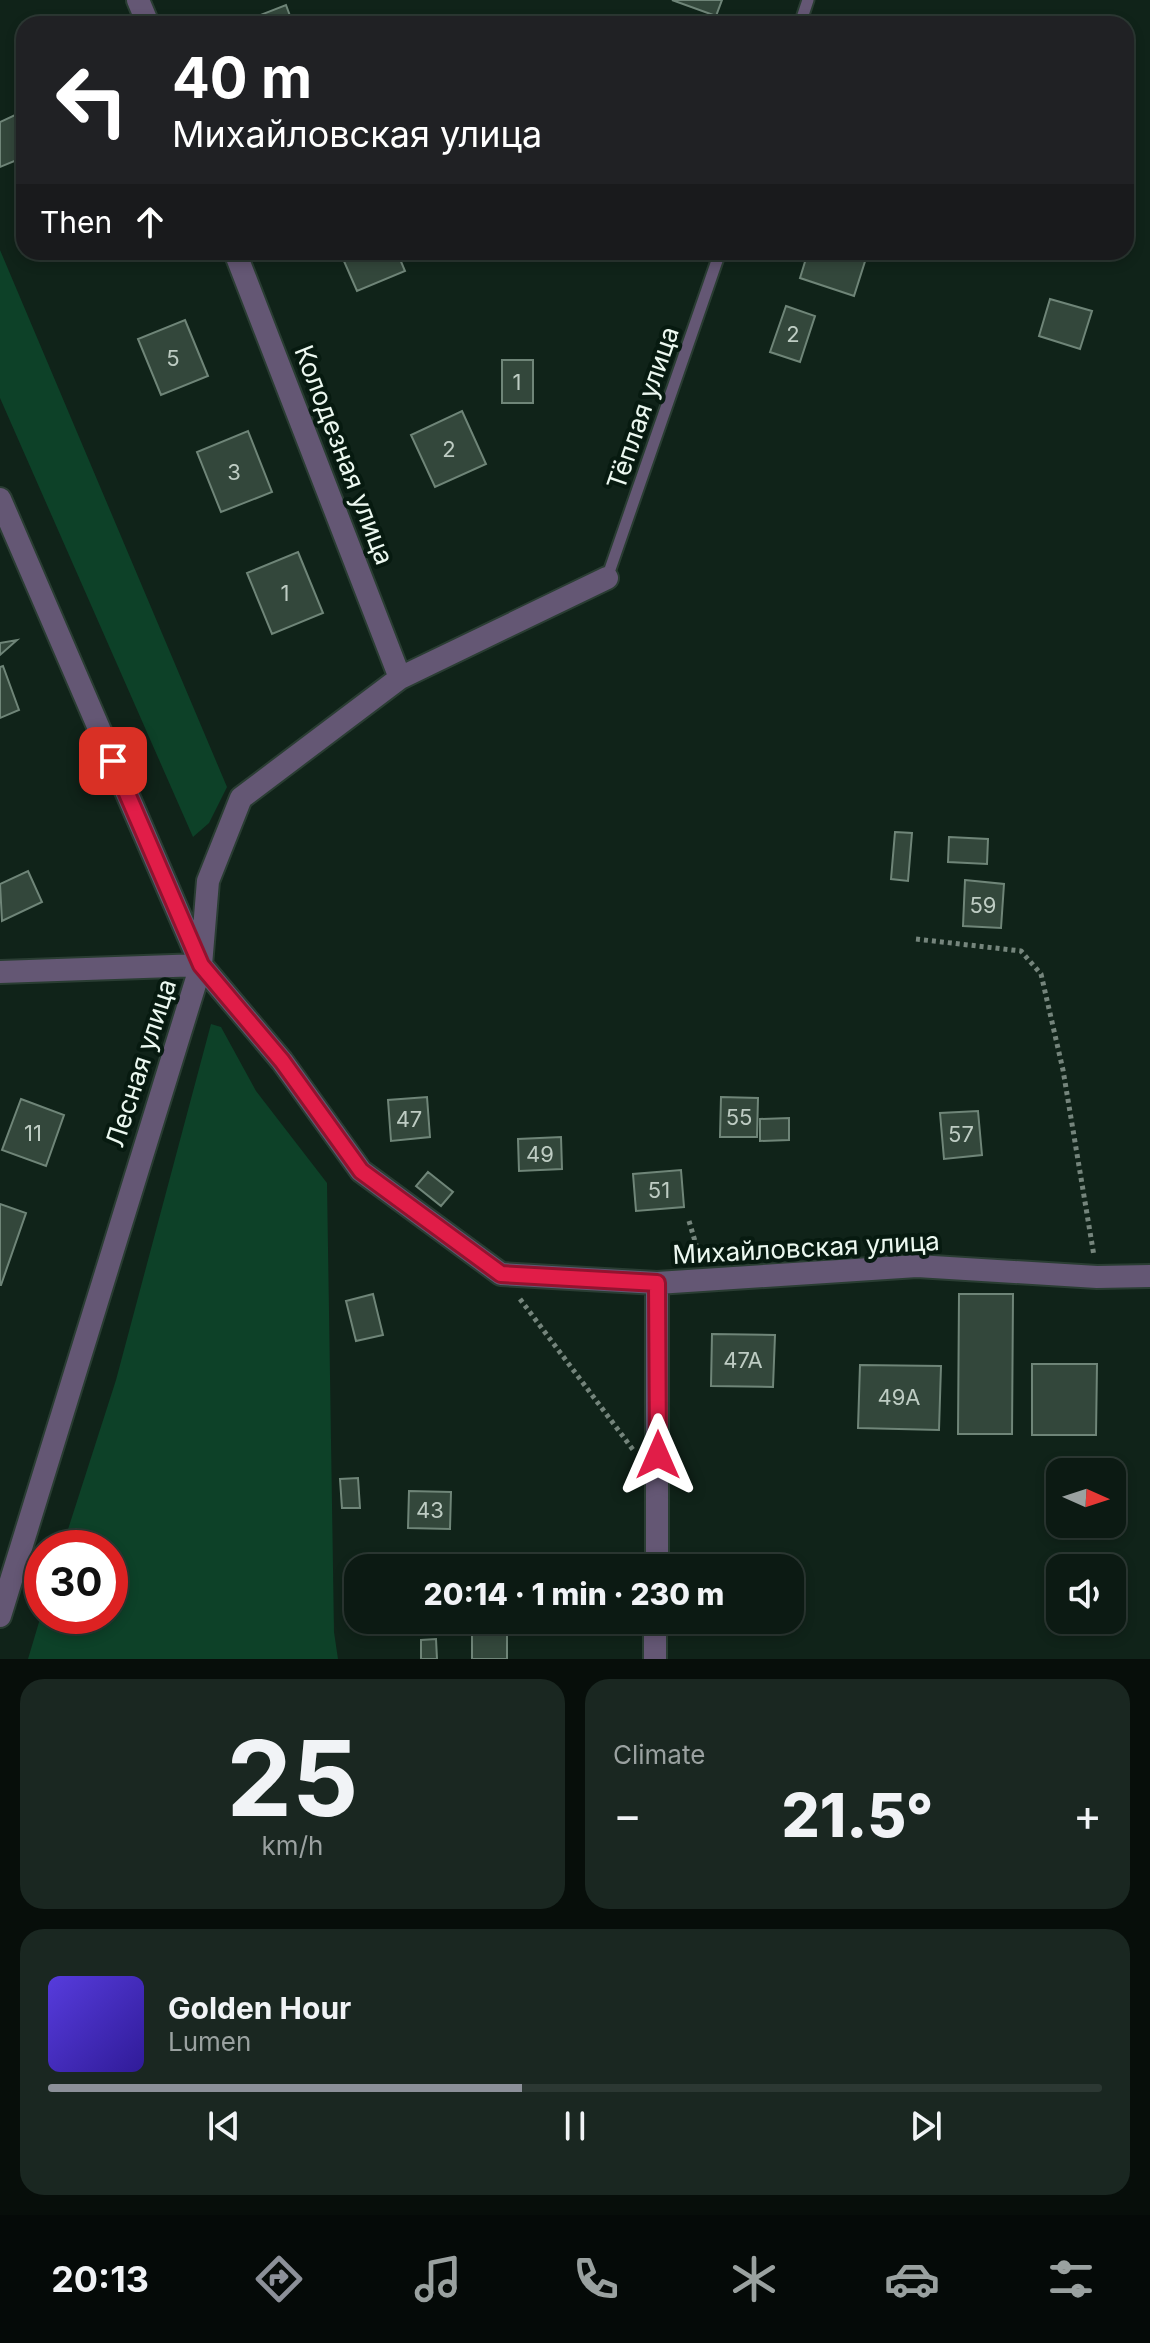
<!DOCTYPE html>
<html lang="en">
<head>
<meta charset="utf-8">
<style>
  body { margin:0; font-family:Inter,sans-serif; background:#1a2721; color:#f1f3f6; height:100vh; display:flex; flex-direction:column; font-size:30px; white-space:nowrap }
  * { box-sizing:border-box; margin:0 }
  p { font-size:26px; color:#9aa1a0 }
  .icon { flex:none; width:44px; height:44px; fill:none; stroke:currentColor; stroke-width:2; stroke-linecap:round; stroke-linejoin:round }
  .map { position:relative; height:1659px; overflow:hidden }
  .panel { display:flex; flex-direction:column; gap:20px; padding:20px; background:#070e0a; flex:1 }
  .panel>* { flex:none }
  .banner { position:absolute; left:16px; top:16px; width:1118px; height:244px; border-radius:24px; box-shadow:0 4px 12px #0003,0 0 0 2px #2c3833; background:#202124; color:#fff; overflow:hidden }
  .needle { width:52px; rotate:93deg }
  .controls { position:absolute; left:1046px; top:1458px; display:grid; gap:16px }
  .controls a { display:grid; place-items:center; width:80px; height:80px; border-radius:16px; background:#0c1a13; box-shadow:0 4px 12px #0003,0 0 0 2px #2c3833; font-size:40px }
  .speed { position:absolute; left:24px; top:1530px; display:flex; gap:16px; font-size:40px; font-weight:700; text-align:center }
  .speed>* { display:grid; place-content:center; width:104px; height:104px; border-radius:50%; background:#0c1a13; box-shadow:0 4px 12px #0003,0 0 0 2px #2c3833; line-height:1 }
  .speed .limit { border:12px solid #d22; background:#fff; color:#111 }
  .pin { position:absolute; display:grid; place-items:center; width:68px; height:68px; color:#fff; margin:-34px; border-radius:16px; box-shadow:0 4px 12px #0006 }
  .me { position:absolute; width:88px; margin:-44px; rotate:0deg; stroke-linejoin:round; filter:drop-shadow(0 0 6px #0008) }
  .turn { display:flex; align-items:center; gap:28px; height:168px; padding:0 24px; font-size:36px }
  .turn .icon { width:104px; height:104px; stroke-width:2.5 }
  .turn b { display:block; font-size:56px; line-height:68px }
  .then { display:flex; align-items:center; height:76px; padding:0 24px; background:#0003; gap:16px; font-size:30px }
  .big { font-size:60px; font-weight:800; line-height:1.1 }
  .panel .widget { flex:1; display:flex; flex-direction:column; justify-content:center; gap:12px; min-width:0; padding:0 28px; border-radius:24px; background:#1a2721 }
  .panel .dial { align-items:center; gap:0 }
  .dial b { font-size:104px; line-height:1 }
  .song { display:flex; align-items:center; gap:24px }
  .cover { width:96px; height:96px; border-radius:12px; background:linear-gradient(135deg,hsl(250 70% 55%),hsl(250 70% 35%)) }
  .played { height:8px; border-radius:4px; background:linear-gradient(90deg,#8c9099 45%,#2c3833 45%) }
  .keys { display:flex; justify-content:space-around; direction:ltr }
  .heat { display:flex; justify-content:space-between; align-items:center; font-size:44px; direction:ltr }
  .panel .tiles { flex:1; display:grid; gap:20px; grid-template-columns:1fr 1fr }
  .widget:last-child { grid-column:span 2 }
  .trip { position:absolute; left:344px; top:1554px; width:460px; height:80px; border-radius:24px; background:#0c1a13; box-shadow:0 4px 12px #0003,0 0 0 2px #2c3833; font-weight:800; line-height:80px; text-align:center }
  .dock { display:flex; height:128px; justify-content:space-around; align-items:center; background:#050a08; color:#9aa1a0 }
  .dock .icon { width:56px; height:56px }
  .dock .current { color:#8c9099 }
  .dock b { font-size:36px; color:#f1f3f6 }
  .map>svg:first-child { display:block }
  .green { fill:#0d4128 }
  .building { fill:#33473b; stroke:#6f8578; stroke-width:2 }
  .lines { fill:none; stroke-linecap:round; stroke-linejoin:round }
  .service-casing { stroke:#2a3d33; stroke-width:15 }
  .minor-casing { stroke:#2a3d33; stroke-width:26 }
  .path { stroke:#75857c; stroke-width:5; stroke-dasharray:4 4; stroke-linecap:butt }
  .service { stroke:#645774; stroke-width:11 }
  .minor { stroke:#645774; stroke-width:22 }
  .route-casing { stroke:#92132f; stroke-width:20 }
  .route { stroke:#e11d48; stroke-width:14 }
  .labels { text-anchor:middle; stroke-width:8; stroke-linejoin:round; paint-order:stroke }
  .number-label { font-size:22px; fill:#beccc3 }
  .street-label { font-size:26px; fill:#ecf8f0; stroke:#071a10 }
</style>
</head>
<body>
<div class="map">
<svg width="1150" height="1659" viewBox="0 0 1150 1659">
  <rect width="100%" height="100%" fill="#102319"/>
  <path class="green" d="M0,250L227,787L209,823L193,837L0,398Z
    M211,1024L221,1027L256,1091L327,1183L334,1632L338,1659H28L42,1612V1616H110V1548H62L116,1380Z"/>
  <path class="building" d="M672,0H722L716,16Z
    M286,5L293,24H240V23Z
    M15,115L24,137V157L0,167V122Z
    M340,252H397L405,271L357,291Z
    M612,252H633L631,258Z
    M808,252H868L854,296L800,278Z
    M1050,299L1092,311L1080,349L1039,336Z
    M786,306L815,316L800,362L770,352Z
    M185,320L208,376L161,395L138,339Z
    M502,360H533V403H502Z
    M462,411L486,464L435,487L411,435Z
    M248,431L272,492L221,512L197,452Z
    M298,552L323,613L272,634L247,573Z
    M17,640L0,655V643Z
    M3,666L19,710L0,718V667Z
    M895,832L912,833L908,881L891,879Z
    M949,837L988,839L987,864L948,862Z
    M28,871L42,902L2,921L0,884Z
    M965,880L1004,884L1001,928L963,926Z
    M427,1097L430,1137L391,1141L388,1100Z
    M721,1097L758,1098L757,1137H720Z
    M21,1099L64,1115L46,1166L2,1150Z
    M978,1111L982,1155L944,1159L940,1113Z
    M789,1118V1140L760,1141V1119Z
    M561,1137L562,1169L519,1171L518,1139Z
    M681,1170L684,1207L636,1211L633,1174Z
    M428,1172L453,1192L441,1206L416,1186Z
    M0,1204L26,1213L1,1285H0Z
    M373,1294L383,1335L356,1341L346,1301Z
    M959,1294H1013L1012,1434H958Z
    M712,1334L775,1335L773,1387L711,1386Z
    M1032,1364H1097L1096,1435H1032Z
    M860,1365L941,1366L939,1430L858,1428Z
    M358,1478L360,1508H342L340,1479Z
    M409,1491L451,1492L450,1529L408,1528Z
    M472,1620H507V1659H472Z
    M436,1639L437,1659H421V1640Z"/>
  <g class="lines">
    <g class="service-casing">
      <path id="service" d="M800,24L808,0
        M607,578L720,252"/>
    </g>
    <g class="minor-casing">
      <path id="minor" d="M138,0L148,24
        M235,252L400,678
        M0,499L201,965L282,1061L361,1171L501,1274L657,1283L917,1266L1097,1277L1150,1276
        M0,972L201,965
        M657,1568V1283
        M0,1616L201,965L208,881L241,798L400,678L607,578
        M655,1659V1620"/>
    </g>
    <path class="path" d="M916,939L1021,951L1041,974L1063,1070L1094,1256
      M689,1221L700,1258
      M520,1299L634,1451"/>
    <use href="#service" class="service"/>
    <use href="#minor" class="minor"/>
  </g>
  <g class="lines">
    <g class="route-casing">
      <path id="route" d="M113,761L201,965L282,1061L361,1171L501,1274L657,1283L658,1455"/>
    </g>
    <use href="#route" class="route"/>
  </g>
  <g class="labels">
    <g class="number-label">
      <text x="793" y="342">2</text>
      <text x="173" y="366">5</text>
      <text x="517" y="390">1</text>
      <text x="449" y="457">2</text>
      <text x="234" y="480">3</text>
      <text x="285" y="601">1</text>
      <text x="983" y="913">59</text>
      <text x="739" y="1125">55</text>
      <text x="409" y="1127">47</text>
      <text x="33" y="1141">11</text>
      <text x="961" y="1142">57</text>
      <text x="540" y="1162">49</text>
      <text x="659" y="1198">51</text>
      <text x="743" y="1368">47А</text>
      <text x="899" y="1405">49А</text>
      <text x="430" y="1518">43</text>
    </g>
    <g class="street-label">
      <text transform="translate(643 408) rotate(-71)" y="9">Тёплая улица</text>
      <text transform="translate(344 455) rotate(69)" y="9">Колодезная улица</text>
      <text transform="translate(141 1063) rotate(-72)" y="9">Лесная улица</text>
      <text transform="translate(806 1248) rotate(-3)" y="9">Михайловская улица</text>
    </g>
  </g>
</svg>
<div class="controls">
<a><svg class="needle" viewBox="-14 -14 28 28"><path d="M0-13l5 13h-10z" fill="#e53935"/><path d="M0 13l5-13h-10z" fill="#9aa1a0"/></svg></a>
<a><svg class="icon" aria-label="sound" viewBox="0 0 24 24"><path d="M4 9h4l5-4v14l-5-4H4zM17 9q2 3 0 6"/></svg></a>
</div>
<div class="speed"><div class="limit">30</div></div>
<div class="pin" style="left:113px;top:761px;background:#d93025"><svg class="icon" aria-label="arrive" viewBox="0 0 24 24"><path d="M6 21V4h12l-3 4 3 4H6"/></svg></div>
<svg class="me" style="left:658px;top:1455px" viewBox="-20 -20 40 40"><path d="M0-17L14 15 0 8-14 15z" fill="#e11d48" stroke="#fff" stroke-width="4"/></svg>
<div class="trip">20:14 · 1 min · 230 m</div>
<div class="banner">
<div class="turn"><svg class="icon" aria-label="left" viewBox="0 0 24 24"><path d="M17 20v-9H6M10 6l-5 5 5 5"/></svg><div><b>40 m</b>Михайловская улица</div></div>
<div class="then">Then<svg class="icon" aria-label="ahead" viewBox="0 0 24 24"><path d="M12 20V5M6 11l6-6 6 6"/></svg></div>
</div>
</div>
<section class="panel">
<div class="tiles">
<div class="widget dial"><b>25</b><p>km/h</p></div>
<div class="widget"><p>Climate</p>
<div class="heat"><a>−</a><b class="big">21.5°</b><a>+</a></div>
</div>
<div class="widget">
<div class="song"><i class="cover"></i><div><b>Golden Hour</b><p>Lumen</p></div></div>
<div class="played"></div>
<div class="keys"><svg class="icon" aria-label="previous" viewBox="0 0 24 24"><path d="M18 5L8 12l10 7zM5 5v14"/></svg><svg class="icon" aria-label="pause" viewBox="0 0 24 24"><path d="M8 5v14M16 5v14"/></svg><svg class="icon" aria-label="next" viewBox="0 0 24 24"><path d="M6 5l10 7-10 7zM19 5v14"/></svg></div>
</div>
</div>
</section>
<nav class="dock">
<b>20:13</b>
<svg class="icon current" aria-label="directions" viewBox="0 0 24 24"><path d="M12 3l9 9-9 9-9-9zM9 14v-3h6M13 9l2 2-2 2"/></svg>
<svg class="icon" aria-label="music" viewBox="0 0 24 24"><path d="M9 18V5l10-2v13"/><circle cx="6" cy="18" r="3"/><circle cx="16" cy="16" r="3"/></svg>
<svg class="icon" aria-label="phone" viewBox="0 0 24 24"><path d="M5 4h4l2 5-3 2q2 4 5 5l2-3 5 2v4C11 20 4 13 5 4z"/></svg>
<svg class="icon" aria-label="climate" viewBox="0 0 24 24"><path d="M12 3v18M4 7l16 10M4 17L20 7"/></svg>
<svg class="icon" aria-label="car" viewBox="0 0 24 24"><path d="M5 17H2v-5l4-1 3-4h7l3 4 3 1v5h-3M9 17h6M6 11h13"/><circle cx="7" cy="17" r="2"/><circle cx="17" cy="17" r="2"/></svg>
<svg class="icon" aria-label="filters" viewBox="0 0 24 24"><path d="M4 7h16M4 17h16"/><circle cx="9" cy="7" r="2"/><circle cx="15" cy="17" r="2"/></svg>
</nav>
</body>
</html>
